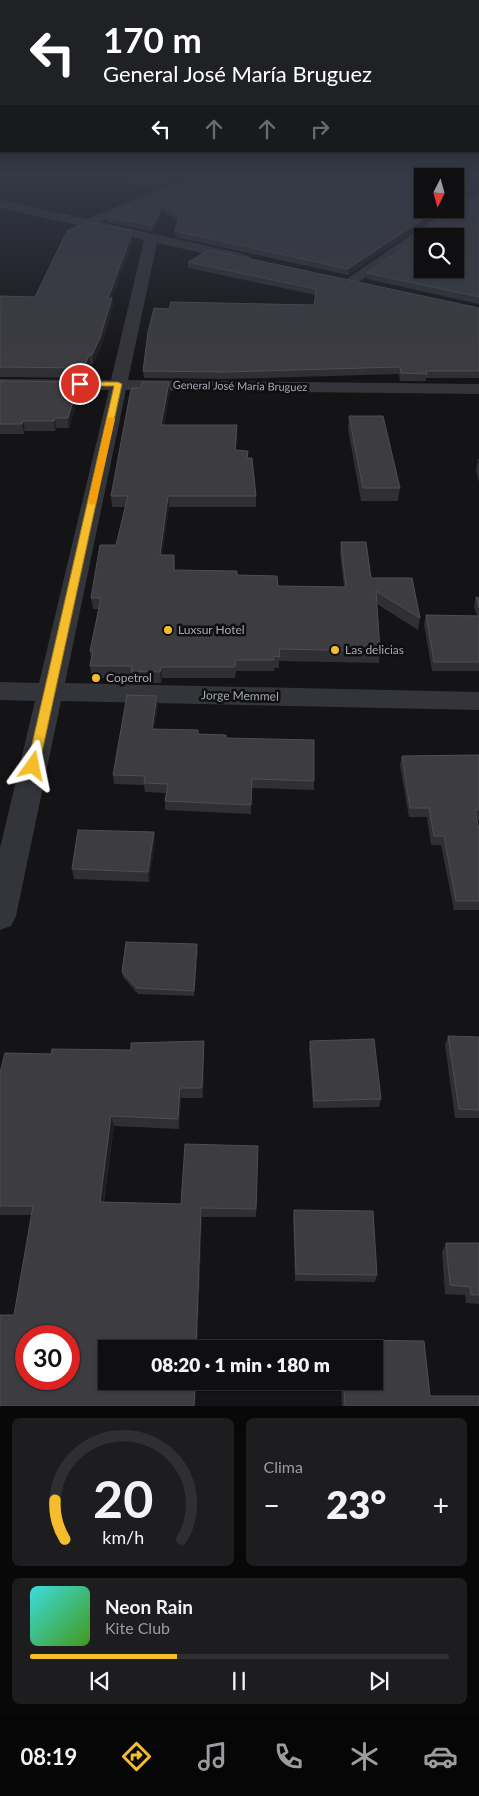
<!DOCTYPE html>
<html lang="es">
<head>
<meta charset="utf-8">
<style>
  body { margin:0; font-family:Lato,sans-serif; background:#1d1c1e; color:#f1f3f6; height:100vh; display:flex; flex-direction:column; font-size:19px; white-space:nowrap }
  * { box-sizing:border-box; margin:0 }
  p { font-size:16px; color:#9b9c9f }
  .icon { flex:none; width:28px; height:28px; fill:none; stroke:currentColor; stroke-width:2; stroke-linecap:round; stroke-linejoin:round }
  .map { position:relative; height:1406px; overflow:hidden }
  .drawer { display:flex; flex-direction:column; gap:12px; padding:12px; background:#080809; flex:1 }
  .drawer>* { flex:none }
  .top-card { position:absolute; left:0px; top:0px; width:480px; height:152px; box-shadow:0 1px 4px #0004,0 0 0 1px #2f2e30; background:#202124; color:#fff; overflow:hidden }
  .needle { width:32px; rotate:186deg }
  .controls { position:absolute; left:414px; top:168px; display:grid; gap:10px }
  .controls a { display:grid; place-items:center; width:50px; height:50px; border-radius:0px; background:#0f0e10; box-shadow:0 1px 4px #0004,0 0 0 1px #2f2e30; font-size:25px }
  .speed { position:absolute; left:15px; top:1325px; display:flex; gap:10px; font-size:25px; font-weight:700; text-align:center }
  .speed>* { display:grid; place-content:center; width:65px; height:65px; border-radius:50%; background:#0f0e10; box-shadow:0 1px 4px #0004,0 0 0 1px #2f2e30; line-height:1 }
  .speed .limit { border:8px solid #d22; background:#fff; color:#111 }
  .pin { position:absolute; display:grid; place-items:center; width:42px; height:42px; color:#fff; margin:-21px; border:2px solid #fff; border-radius:50%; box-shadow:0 1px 5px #0007 }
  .me { position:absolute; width:55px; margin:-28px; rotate:12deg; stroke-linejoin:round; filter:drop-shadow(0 0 4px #0008) }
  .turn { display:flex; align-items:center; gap:18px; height:105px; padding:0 20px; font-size:22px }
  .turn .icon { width:65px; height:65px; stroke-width:2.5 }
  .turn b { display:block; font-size:35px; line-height:42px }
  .lanes { display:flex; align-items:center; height:48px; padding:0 20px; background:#0003; justify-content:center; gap:25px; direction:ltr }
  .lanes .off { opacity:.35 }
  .big { font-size:38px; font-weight:800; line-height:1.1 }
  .drawer .card { flex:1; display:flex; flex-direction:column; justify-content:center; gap:8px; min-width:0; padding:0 18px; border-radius:8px; background:#1d1c1e }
  .drawer .dial { align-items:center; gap:0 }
  .dial svg { height:130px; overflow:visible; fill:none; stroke:#2f2e30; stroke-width:7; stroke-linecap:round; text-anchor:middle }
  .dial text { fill:#f1f3f6; stroke:none }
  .song { display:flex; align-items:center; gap:15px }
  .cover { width:60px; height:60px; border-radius:8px; background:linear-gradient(135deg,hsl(180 70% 55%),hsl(100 70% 35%)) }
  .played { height:5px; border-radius:2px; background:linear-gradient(90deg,#f5bd2c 35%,#2f2e30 35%) }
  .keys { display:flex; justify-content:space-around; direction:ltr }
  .heat { display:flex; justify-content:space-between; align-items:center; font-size:28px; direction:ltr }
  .drawer .tiles { flex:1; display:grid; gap:12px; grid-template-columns:1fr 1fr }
  .card:last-child { grid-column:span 2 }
  .trip { position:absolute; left:98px; top:1340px; width:285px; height:50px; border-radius:0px; background:#0f0e10; box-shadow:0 1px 4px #0004,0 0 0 1px #2f2e30; font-weight:800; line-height:50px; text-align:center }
  .tab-bar { display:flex; height:80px; justify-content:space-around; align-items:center; background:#060606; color:#9b9c9f }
  .tab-bar .icon { width:35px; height:35px }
  .tab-bar .on { color:#f5bd2c }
  .tab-bar b { font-size:22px; color:#f1f3f6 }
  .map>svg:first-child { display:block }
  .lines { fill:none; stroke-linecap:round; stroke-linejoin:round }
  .street { fill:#34353a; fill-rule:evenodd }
  .wall { fill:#302f33 }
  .shaded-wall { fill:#1f1e21 }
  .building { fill:#3c3c41; stroke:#4d4d53; fill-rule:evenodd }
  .route { fill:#f5bd2c; stroke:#9f7b1d }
  .slow { fill:#f59e0b }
  .poi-dot { fill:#f5bd2c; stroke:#0f0f10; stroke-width:2 }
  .labels { text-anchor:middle; stroke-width:5; stroke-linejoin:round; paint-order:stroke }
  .far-street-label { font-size:11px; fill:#a5a9b6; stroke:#0f0f10 }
  .poi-label { font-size:12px; fill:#a5a9b6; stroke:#0f0f10; text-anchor:start }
  .street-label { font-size:12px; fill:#a5a9b6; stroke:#0f0f10 }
</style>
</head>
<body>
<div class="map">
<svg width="479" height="1406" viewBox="0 0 479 1406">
  <rect width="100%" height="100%" fill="#141315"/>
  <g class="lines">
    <path class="street" d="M193,176H207L100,222L244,254L251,258L244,262L157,243L128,380L479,384V394L126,390L65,683L479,692V710L61,701L16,916L11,926L0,930V848L35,701L0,700V682L39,683L109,390L0,389V379L111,380L144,240L0,208V200L86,219Z
      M479,191V199L356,284L351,285L344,281L449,209H455V205Z"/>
  </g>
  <path class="wall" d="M93,176H189L155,189Z
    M200,176L422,209H446L348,275L175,237V231L178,219L162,212L153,232L107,222L106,216Z
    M479,196V304L367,279V273Z
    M133,240L112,298L113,307L101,347L93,364H90L86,378L0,377V296L35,297Z
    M188,262L479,308V378H426V381H400L399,374L224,379L144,378L143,371L169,309L314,305L316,295L188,268Z
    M0,381L80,392L69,428H56L55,431H25L24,434H0Z
    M169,382L170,392L164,425L237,435L236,450L248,458L256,496V507H169L162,555H174L175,570L237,575L278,586L344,587L340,553L341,542L371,578L420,618L418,630L377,604L380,651L379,663L279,661V668H274V671H236L235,678H162L161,683H132V678H92L90,666L91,660L90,651L99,609H93L91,598L116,545L125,507H112L111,496L141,388Z
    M349,416L400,488L398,501H361L348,429Z
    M478,459H479V482L476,470Z
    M476,597L479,598V671H432L424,624L426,615L477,616L474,607Z
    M157,696L158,705L154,729L198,734L226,738L314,781V790L251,788V814L165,810V801L166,793L145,792L144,785L114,784L113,775Z
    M479,755V820H477L479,830V910H454L441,845H431L427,817H409L400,765L402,756Z
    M154,832L155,841L149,882L74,879L72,869Z
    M198,949L194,996L138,994L123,977L122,972Z
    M448,1036L479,1037V1118H455L445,1045Z
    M204,1041V1052L203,1098H181L179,1129L114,1126L104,1202L181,1204L258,1146L256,1217H202L197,1349H106L196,1381L195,1406H0L14,1315L32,1215H0V1073L51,1054L131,1050Z
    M310,1041L381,1099L379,1107L313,1108L309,1049Z
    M294,1210L377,1275L375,1282L295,1281L293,1218Z
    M446,1243H479V1304L466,1303L465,1295L445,1294L442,1252Z
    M341,1340L424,1341L430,1396H479V1406H342L341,1381H374V1349H339Z"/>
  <path class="shaded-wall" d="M175,176H189L155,189V184Z
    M471,188L470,193L455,203V198Z
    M162,206V212L153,232V226Z
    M438,209H446L348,275V269Z
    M133,231V240L112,298L113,307L101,347L93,364L92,355L108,298Z
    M89,355L90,364L86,378L84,368Z
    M79,382L80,392L69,428L68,418Z
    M169,382L170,392L162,435L161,425Z
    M55,418L56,428L55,431L54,421Z
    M23,421L25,431L24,434L22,424Z
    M168,496L169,507L161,566L160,555Z
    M161,667L162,678L161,683L160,672Z
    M157,696L158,705L153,738L152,729Z
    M154,832L155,841L149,882L148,872Z
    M197,944L198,949L194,996V991Z
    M204,1041V1052L203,1098L202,1088Z
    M180,1088L181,1098L179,1129L178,1119Z
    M111,1116L114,1126L102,1211L100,1202Z
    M201,1208L202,1217L197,1349H196Z
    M195,1381H196L195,1406H194Z"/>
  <path class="building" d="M118,176H175L155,184Z
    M200,176H422V209H438L348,269L175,231L179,214L162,206L153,226L106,216Z
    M455,182L460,184L457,186L471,188L455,198Z
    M479,196V297L367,273ZM422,236H455V269H422Z
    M88,222L133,231L108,298H112L100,338L92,355H89L84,368L0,367V296L35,297L67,231Z
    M209,250L479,308V371H426L427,374L401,373L400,367L224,372L143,371L148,332L154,308L169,309L171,302L314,305L316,289L188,262Z
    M0,381L79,382L68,418H55L54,421H23L22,424H0Z
    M142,382H169L161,425H237L235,450L248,451L247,458H252L256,496H168L160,555H174V570L237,571V575L277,576L278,586L346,587L341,542H366L371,578H412L420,618L376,591L380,651L279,649L280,657L274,656V660H236L235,667H161L160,672L131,671L132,666H90L93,651H90L101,598H91L100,545H116L128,496H111L130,394L132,388H141Z
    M349,416H383L400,488H363Z
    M476,597L479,598V608Z
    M426,615L479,616V662H434Z
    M127,695L157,696L152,729L198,730V734L226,735V738L314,740V781L252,779L251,805L165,801L168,784L144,783L145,776L113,775Z
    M479,755V810H475L479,830V901H456L444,836H434L429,808H410L402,756Z
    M78,830L154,832L148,872L72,869Z
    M126,942L197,944L194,991L137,988L122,972Z
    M448,1036L479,1037V1110L459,1109Z
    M374,1039L381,1099L314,1101L310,1041Z
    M204,1041L202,1088H180L178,1119L111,1116L100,1202L181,1204L185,1144L258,1146L256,1209L201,1208L196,1349H106V1381H195L194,1406H0V1315H14L33,1206H0V1073L5,1053L51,1054L52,1049L131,1050V1043ZM26,1336H69V1379H26Z
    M294,1210L373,1211L377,1275L296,1274Z
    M446,1243H479V1295H471L470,1287L450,1285Z
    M341,1340L424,1341L430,1396H479V1406H345L344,1381H374V1349H342Z"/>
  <linearGradient id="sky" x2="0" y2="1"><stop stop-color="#0b0a0c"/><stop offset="0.47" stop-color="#343946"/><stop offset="1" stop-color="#343946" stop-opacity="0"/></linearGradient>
  <rect width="479" height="373" fill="url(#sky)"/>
  <path class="route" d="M118,382L122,384L39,766L33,771L27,766L114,386H80L76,384L80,382Z"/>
  <path class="slow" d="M111,417L115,419L96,503L92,505L88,503L107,419Z"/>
  <g class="poi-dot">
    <circle cx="168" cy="630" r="5"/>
    <circle cx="335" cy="650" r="5"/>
    <circle cx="96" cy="678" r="5"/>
  </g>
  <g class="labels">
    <g class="far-street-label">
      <text transform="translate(240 386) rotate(1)" y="4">General José María Bruguez</text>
    </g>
    <g class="poi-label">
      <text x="178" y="634">Luxsur Hotel</text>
      <text x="345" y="654">Las delicias</text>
      <text x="106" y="682">Copetrol</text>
    </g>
    <g class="street-label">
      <text transform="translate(240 696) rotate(1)" y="4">Jorge Memmel</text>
    </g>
  </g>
</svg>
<div class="controls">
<a><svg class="needle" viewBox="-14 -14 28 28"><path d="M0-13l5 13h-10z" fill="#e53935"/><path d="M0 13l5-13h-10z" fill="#9b9c9f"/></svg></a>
<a><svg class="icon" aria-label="search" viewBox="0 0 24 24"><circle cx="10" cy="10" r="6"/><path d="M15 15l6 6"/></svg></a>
</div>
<div class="speed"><div class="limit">30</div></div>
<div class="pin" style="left:80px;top:384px;background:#d93025"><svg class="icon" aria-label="arrive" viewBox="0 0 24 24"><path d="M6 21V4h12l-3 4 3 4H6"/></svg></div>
<svg class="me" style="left:33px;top:766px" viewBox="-20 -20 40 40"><path d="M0-17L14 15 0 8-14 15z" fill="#f5bd2c" stroke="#fff" stroke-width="4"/></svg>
<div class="trip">08:20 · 1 min · 180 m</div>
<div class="top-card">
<div class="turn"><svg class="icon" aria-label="left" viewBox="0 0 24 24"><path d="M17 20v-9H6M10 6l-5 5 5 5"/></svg><div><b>170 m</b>General José María Bruguez</div></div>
<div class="lanes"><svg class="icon" aria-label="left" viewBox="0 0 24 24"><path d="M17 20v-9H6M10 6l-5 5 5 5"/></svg><svg class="icon off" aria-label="ahead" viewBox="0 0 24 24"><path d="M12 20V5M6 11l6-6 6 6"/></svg><svg class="icon off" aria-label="ahead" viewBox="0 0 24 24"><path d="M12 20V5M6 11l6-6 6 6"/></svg><svg class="icon off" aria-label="right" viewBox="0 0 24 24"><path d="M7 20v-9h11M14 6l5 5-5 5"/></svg></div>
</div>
</div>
<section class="drawer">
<div class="tiles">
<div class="card dial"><svg viewBox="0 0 100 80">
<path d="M14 69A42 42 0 1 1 86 69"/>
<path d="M14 69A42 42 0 0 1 8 45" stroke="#f5bd2c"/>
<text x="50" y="56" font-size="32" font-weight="700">20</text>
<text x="50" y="72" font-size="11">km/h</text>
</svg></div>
<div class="card"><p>Clima</p>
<div class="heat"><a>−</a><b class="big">23°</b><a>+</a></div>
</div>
<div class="card">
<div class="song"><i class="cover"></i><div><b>Neon Rain</b><p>Kite Club</p></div></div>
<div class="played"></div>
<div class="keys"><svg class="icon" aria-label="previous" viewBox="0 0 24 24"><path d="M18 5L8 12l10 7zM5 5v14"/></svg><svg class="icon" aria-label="pause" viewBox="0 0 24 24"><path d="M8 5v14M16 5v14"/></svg><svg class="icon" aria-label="next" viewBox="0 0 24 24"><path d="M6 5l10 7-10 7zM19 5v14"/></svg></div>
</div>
</div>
</section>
<nav class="tab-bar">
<b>08:19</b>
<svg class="icon on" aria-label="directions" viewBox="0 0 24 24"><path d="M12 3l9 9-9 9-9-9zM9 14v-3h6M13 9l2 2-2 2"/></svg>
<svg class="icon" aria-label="music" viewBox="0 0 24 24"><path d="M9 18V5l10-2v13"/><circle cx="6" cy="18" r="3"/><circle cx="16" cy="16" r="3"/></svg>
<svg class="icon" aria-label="phone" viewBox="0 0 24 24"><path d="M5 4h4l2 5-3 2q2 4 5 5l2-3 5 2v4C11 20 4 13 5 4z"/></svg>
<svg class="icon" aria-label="climate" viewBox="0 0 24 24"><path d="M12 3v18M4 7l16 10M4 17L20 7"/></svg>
<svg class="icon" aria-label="car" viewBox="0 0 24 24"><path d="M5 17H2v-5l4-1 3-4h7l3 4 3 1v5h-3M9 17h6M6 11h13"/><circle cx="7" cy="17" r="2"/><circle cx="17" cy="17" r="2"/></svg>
</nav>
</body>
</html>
